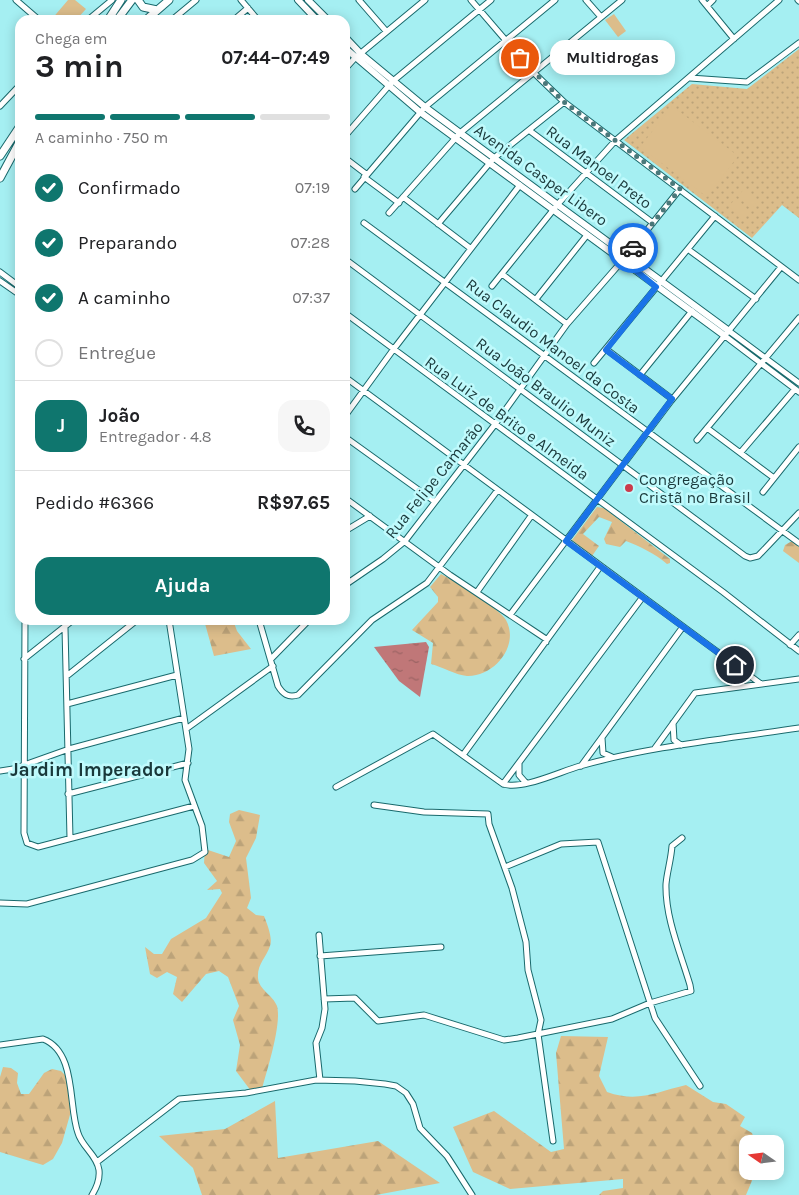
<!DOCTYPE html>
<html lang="pt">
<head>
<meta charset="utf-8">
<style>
  :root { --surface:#fff; --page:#f6f6f6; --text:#202124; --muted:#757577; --line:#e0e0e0; --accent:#0f766e }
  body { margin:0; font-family:Karla,sans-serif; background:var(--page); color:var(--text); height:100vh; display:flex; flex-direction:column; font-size:19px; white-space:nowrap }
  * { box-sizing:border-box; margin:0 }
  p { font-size:16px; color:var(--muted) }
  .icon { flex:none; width:28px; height:28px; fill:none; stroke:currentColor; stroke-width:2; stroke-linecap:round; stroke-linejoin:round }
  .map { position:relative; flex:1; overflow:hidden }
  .sheet { position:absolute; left:15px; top:15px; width:335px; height:610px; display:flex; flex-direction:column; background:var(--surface); border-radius:15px; box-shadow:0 2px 12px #0003 }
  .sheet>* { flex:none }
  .needle { width:32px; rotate:284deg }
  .fabs { position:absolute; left:739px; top:1135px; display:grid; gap:10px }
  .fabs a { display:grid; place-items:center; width:45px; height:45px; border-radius:10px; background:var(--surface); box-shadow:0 2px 12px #0003; font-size:25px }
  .pin { position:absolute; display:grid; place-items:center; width:42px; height:42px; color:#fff; margin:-21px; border:2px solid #fff; border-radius:50%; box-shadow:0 1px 5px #0007 }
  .courier { position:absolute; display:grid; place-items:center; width:50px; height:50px; margin:-25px; border:4px solid #1a73e8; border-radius:50%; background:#fff; color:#222; box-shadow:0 1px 6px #0007 }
  .bubble { position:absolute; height:35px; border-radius:15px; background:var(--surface); box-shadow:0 2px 12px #0003; font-size:16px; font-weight:700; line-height:35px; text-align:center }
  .headline em { font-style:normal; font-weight:700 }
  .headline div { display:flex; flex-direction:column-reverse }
  .headline { display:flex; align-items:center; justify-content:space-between; height:85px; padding:0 20px }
  h1 { font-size:32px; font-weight:700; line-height:38px }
  .bar { display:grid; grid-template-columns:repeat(4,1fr); gap:8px 5px; align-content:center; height:60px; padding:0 20px }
  .bar i { height:6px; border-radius:4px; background:var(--line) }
  .bar .on { background:var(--accent) }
  .bar p { grid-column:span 4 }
  .line { display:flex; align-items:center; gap:12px; padding:0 20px; border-top:1px solid var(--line) }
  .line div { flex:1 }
  .round { display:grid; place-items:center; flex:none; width:52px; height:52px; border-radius:15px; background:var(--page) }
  ol { padding:0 20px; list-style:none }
  li { display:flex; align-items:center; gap:15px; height:55px }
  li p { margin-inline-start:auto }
  li .icon { padding:5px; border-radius:50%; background:var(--accent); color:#fff; stroke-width:4 }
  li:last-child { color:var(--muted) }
  li i { width:28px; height:28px; border:2px solid var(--line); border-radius:50% }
  .primary-button { display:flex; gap:10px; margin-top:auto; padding:10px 20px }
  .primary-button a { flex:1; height:58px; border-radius:15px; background:var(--accent); color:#fff; font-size:20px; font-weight:700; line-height:58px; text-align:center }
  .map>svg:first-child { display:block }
  .forest { fill:url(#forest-firs) }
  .park { fill:url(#park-dots) }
  .pitch { fill:#dcbd8b }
  .water { fill:url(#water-ripples) }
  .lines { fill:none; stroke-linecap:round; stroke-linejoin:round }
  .minor-casing { stroke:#19696c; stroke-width:7 }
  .tertiary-casing { stroke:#19696c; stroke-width:8 }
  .secondary-casing { stroke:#19696c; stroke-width:9 }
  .minor { stroke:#fff; stroke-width:5 }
  .tertiary { stroke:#fff; stroke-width:6 }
  .secondary { stroke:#fff; stroke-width:7 }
  .done { stroke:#4a787a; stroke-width:5; stroke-dasharray:0 9 }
  .route { stroke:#1a73e8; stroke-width:6 }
  .poi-dot { fill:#cb3b4c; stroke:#bffafc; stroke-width:2 }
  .labels { text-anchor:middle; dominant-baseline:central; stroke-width:5; stroke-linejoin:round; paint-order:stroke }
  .street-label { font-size:16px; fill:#19383a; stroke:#bffafc }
  .poi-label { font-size:16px; fill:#19383a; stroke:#bffafc; text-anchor:start }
  .quarter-label { font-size:19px; font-weight:bold; fill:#19383a; stroke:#bffafc }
</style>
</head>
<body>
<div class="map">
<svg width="799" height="1195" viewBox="0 0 799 1195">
  <defs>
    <pattern id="forest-firs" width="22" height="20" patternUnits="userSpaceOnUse" patternTransform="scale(1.25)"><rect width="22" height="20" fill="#dcbd8b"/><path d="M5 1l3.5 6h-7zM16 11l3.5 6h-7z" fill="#bca379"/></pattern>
    <pattern id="park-dots" width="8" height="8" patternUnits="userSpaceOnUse" patternTransform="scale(1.25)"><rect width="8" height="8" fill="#dcbd8b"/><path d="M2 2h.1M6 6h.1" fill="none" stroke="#bca379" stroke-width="1.8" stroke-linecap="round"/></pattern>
    <pattern id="water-ripples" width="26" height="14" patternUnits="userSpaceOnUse" patternTransform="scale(1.25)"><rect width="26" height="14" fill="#c07778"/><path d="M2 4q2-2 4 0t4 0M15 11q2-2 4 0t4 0" fill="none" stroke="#9b6363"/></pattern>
  </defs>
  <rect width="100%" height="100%" fill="#a5eff2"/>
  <path class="forest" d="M597 507 604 508 670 559V563L667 564C654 553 641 547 626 541L620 547 606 544 604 539 612 522 599 517 583 534 599 546 592 556 572 540Z
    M792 541 799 547V563L783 551 785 545Z
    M441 574C454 580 500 609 506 620 520 646 494 677 467 676 456 675 442 667 431 664L433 643 412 630 438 602V597L430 587Z
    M204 620H233L237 631 251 649 214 656Z
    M239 810 260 815 256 838 246 858 251 898 247 908 256 915 264 916C267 924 273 938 270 946 266 958 257 964 258 978 259 990 273 995 277 1006 282 1024 267 1070 262 1089L251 1091 236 1071 240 1045 233 1020 239 1006 228 977 219 971 206 974 182 1002 173 994 177 977 167 972 157 978 150 974 145 947 154 954H162L171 939 206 918 222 893 220 889 207 890 217 881 204 863 205 849 229 857 236 841 229 822 230 814Z
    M561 1036 608 1037 599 1076 607 1092C638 1103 656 1092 686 1085L713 1102 726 1104 745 1117 740 1126 752 1133 756 1144H748V1171H756L746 1195H599L603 1191 623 1188V1179L510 1189 473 1172 453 1127 494 1111 551 1152 564 1149 556 1053Z
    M3 1067 11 1068 18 1073 17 1083 21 1094H29L44 1073 52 1069 61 1071 68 1078 75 1097 62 1143 53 1159 43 1165 0 1152V1077Z
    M275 1101 278 1158 378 1141 440 1183 376 1195H202L193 1168 159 1136 225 1129Z"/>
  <path class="park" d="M799 49V218L782 205 752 238 624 140 692 84 747 89Z"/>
  <path class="pitch" d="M68 0H75L86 9 76 20H51Z
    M614 14 626 31 618 37 605 20Z
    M672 106 738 156 707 197 640 147Z
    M745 188 758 201 751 209 738 196Z
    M736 198 749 211 741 219 729 206Z"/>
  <path class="water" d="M426 642 429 647 420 697 399 681 374 647Z"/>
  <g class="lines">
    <defs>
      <path id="minor" d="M16 0 39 20
        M241 0 258 20
        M359 0 386 31
        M471 0 533 72 564 102 799 280
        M586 0 601 17
        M702 0 734 39
        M798 0 799 1
        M707 6 713 0
        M88 20 112 0
        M172 20 196 0
        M234 20 248 8
        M345 69 355 58 425 0
        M690 78 747 82 799 43
        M0 106 20 85
        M530 131 653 223
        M345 136 393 81 491 0
        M345 158 366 174
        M364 177 399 203
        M355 189 425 107 555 0
        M403 197 470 248
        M389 213 460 133 622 0
        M364 223 799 543
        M438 224 494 158 564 102
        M689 250 756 299
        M345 259 745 556 750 558 758 556 799 513
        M0 272 20 287
        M502 274 567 324
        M0 281 20 295
        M492 286 558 204 615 141 779 0
        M536 299 587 235
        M345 313 723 592 799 651
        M729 331 799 383
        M725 336 799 392
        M606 349 672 399
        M594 363 715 216
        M640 375 692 311
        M345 377 761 684
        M345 416 393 350 520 185
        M707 428 774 478
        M345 437 434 501
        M697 440 799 318
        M741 452 795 389
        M763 492 799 447
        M345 498 450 575 546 639V642
        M345 531 370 516
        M345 585 383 559 405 541 496 423 567 324 623 260 680 189
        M477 592 531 516
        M510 615 671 401 781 267
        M25 620 24 833 27 843 38 847 194 806
        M259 620 278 686C283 694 288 698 298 695L372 620 427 583 497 491
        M65 628 70 838
        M790 645 799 635
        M24 659 73 620
        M271 659 309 620
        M68 675 137 620
        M734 687 739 679 736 668
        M67 704 177 675
        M673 723 674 740 681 745
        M186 729 273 666
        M602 738 603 753 612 757
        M655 748 695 693 799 679
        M463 755 600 567
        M519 763V775L526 783
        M581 766 682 628
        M0 771 13 769 69 749 184 718
        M503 784 642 598
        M336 787 433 734 503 784C523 790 559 772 580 766 651 746 726 739 799 728
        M68 794 188 763
        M374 805 424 812 488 814 489 824 512 888 526 942 528 970 541 1020 538 1034 553 1141
        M505 867 561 844 598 842 655 1018 700 1086
        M0 903 27 904 192 860 205 852 202 826 185 780 189 749 169 620
        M319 935 325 1009 322 1028 316 1043 320 1080
        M320 956 441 947
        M324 999 355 998 378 1021 424 1015 504 1040 518 1038 612 1019 650 1003 691 991 690 985C681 954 665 918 666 884 667 872 671 860 672 846L682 838
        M0 1045 43 1039C77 1052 68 1106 78 1133 82 1147 97 1155 99 1170 100 1179 97 1187 92 1195
        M97 1162 179 1099 246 1093 316 1080 355 1081 385 1084 396 1086 406 1093 413 1104 420 1128 447 1156 472 1195"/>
      <path id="tertiary" d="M298 0 317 20
        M308 0 328 20
        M345 37 361 54 425 107 729 331
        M345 48 420 112 725 336"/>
      <path id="secondary" d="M138 0 143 7 157 10
        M108 20 121 0
        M117 20 132 0
        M146 20 169 0
        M0 156 20 126
        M0 178 20 141"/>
    </defs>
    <use href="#minor" class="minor-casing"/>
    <use href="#tertiary" class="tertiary-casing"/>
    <use href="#secondary" class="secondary-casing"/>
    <use href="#minor" class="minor"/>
    <use href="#tertiary" class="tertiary"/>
    <use href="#secondary" class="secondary"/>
  </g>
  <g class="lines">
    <path class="done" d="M520 58 564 102 680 189 633 248"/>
    <path class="route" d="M633 248 623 260 656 287 606 350 672 399 566 541 735 665"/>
  </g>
  <circle class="poi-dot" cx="629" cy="488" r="5"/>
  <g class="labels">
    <g class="street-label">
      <text transform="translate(599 167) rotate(37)">Rua Manoel Preto</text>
      <text transform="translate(541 175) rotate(36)">Avenida Casper Libero</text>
      <text transform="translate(553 346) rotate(37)">Rua Claudio Manoel da Costa</text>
      <text transform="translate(546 392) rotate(37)">Rua João Braulio Muniz</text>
      <text transform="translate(507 418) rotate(36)">Rua Luiz de Brito e Almeida</text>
      <text transform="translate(434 480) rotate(-51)">Rua Felipe Camarão</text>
    </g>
    <g class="poi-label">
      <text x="639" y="479">Congregação<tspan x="639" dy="18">Cristã no Brasil</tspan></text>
    </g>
    <g class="quarter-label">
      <text x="91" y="770">Jardim Imperador</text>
    </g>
  </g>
</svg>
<div class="fabs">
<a><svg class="needle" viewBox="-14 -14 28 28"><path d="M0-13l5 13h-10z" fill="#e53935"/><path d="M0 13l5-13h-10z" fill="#757577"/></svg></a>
</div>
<div class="pin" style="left:520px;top:58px;background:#ea580c"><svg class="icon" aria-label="bag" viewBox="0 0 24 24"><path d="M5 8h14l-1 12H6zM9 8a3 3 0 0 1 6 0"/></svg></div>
<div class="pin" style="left:735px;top:665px;background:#1f2937"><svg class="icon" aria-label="home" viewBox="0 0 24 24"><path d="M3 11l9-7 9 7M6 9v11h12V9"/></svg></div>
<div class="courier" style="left:633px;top:248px"><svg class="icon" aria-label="car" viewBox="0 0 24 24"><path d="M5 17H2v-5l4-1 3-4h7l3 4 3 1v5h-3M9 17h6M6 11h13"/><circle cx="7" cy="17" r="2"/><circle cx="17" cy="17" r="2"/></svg></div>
<div class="bubble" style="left:550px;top:40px;width:125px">Multidrogas</div>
<section class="sheet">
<div class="headline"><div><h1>3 min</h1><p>Chega em</p></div><em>07:44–07:49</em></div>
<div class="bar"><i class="on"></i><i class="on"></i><i class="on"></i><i></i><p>A caminho · 750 m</p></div>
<ol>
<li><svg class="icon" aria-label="check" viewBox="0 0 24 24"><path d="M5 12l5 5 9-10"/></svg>Confirmado<p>07:19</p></li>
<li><svg class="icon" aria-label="check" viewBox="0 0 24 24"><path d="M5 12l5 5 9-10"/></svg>Preparando<p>07:28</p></li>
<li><svg class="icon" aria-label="check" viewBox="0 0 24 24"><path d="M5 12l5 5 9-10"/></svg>A caminho<p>07:37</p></li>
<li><i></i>Entregue</li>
</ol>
<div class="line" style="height:90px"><b class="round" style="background:var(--accent);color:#fff">J</b><div><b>João</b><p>Entregador · 4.8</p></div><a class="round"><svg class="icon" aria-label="phone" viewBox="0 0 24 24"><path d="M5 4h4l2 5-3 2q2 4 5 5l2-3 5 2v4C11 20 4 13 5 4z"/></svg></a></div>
<div class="line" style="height:65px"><div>Pedido #6366</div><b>R$97.65</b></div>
<div class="primary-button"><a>Ajuda</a></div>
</section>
</div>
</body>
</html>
